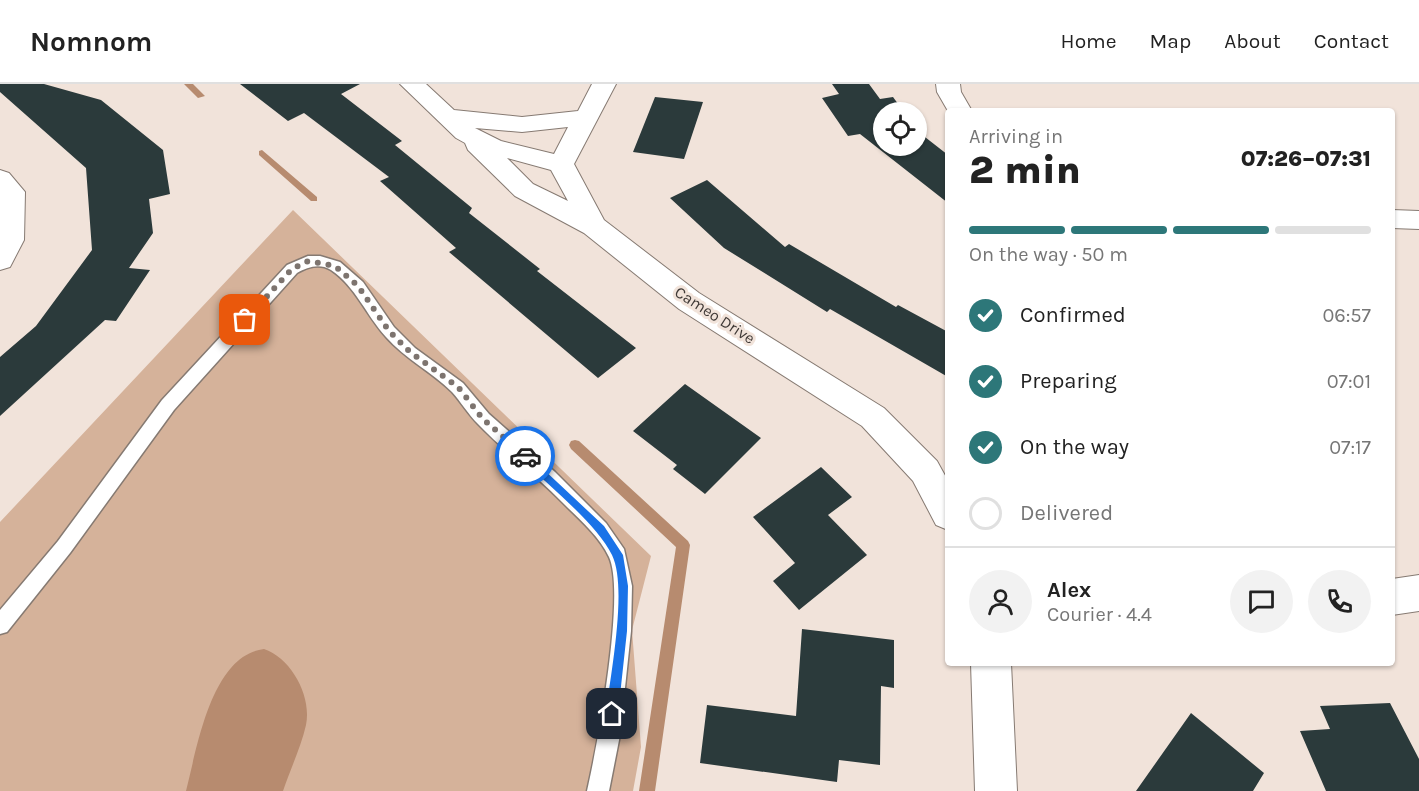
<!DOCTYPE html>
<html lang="en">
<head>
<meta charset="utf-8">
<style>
  :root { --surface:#fff; --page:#f2f2f2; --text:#222; --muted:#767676; --line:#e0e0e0; --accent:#2d7779 }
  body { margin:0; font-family:Karla,sans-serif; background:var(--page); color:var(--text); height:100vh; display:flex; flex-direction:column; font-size:22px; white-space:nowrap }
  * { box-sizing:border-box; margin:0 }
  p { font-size:20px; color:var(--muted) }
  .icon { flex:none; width:33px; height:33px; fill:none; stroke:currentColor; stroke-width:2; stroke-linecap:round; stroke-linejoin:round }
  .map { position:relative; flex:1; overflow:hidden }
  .drawer { position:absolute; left:945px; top:24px; width:450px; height:558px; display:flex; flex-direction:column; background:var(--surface); border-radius:6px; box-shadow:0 2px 4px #0004 }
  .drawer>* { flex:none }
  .buttons { position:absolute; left:873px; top:18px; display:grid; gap:12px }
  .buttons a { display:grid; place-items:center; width:54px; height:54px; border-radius:50%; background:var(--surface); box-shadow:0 2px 4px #0004; font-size:30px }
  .pin { position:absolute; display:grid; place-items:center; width:51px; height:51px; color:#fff; margin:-26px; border-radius:12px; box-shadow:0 3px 9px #0006 }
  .courier { position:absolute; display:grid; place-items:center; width:60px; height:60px; margin:-30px; border:4px solid #1a73e8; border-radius:50%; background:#fff; color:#222; box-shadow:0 2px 8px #0007 }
  .overview em { font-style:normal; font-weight:800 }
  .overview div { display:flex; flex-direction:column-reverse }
  .overview { display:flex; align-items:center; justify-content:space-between; height:102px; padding:0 24px }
  h1 { font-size:39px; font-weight:800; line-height:45px }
  .bar { display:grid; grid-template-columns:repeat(4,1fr); gap:9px 6px; align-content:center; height:72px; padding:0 24px }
  .bar i { height:8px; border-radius:4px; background:var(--line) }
  .bar .active { background:var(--accent) }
  .bar p { grid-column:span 4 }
  .line { display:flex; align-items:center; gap:15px; padding:0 24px; border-top:2px solid var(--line) }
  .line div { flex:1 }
  .round { display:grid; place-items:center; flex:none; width:63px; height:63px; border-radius:32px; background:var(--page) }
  ol { padding:0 24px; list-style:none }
  li { display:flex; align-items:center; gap:18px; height:66px }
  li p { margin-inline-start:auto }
  li .icon { padding:6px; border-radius:50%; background:var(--accent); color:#fff; stroke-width:4 }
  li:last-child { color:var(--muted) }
  li i { width:33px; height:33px; border:3px solid var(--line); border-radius:50% }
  header { display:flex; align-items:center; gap:36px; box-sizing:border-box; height:84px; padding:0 30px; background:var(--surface); border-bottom:2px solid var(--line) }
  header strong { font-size:28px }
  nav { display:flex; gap:33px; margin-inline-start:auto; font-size:21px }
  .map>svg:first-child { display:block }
  .green { fill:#d5b29a }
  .water { fill:#b78b6f }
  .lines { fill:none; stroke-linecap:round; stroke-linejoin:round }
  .stream { fill:#b78b6f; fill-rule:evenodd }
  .building { fill:#2b3a3b }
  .lane-casing { stroke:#867a72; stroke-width:3 }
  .street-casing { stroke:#867a72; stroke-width:2 }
  .lane { fill:#fff; fill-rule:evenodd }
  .street { fill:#fff; fill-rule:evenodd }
  .route { fill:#1a73e8 }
  .done { stroke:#7d746f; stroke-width:6; stroke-dasharray:0 10.8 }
  .labels { text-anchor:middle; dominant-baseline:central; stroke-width:6; stroke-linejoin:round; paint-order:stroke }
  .street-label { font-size:16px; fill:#3f3936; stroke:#f1e3da }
</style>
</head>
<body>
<header>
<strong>Nomnom</strong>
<nav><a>Home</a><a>Map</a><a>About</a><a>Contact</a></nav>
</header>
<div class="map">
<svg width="1419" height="707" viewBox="0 0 1419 707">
  <rect width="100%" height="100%" fill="#f1e3da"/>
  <path class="green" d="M293 126 651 472 632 546 641 663 633 707H0V438Z"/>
  <path class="water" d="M264 565C291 574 312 612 306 641 301 663 290 686 283 707H186C197 665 211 571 264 565Z"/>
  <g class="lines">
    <path class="stream" d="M184 0H193L205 12 198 14Z
      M262 66 317 113V117H311L259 71V67Z
      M575 356 579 357 688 457 690 461 655 707H639L676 463 571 365 569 361 571 357Z"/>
  </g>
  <path class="building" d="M0 0H44L101 16 163 66 170 110 149 115 153 149 129 184 150 186 116 237 105 236 0 332V273L36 242 92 166 86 84 0 8Z
    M240 0H360L341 10 402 57 395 61 472 124 469 129 540 185 537 187 636 264 598 294 449 168 456 164 380 97 389 93 304 29 288 37Z
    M832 0H869L880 15 893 13 904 28H884V62H916V46L948 71V119L860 50 848 52 822 14 839 10Z
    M655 13 703 18 684 75 633 68Z
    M707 96 785 163 789 160 896 223 898 221 948 248V293L830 225 827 228 724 164 670 114Z
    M685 300 761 354 705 410 673 385 677 381 633 347Z
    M821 383 852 413 828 431 867 471 799 526 773 497 795 479 753 433Z
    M802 545 894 556V604L881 602 880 681 839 676 837 698 700 679 707 621 796 632Z
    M1390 619 1419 675V707H1326L1300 647 1330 645 1320 622Z
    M1191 629 1264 689 1253 707H1136Z"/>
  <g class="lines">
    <defs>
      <path id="lane" d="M308 172H320L340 178 363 198 394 243 415 264 463 299 489 330 555 388 606 439 624 465 632 502 631 547 620 651 609 707H587C597 663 626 510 609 473 599 452 580 436 565 421 537 392 505 368 478 340 468 330 461 318 452 308 432 288 405 275 386 253 366 231 356 203 331 186 319 179 308 183 297 189L174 326 70 469 7 548 0 550V526L58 457 162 316 287 181Z"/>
      <path id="street" d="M400 0H426L454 26 522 33 578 27 592 0H616L574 80 604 136 699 209 884 324 937 377 948 397V446L936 441 913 397 862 342 679 225 584 149 515 112 468 66 465 59 456 54ZM568 43 554 70 501 57 475 44 522 48ZM507 74 551 86 568 117 533 100Z
        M936 0H960L961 8 972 27H948L937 8Z
        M0 86 9 89 25 108 24 156 10 183 0 186Z
        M1392 126 1419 127V145L1392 144Z
        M1419 491V527L1392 531V495Z
        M971 579H1011L1017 707H975Z"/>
    </defs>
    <use href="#lane" class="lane-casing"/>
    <use href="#street" class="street-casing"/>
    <use href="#lane" class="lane"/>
    <use href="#street" class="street"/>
  </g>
  <path class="route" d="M525 368 604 442 623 471 628 502 627 547 618 630 612 636 606 630C610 592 628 504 612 471 597 440 547 400 521 375V369Z"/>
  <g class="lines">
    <path class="done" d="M245 236 292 185 308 177 335 182 358 202 389 247 410 268 458 303 483 335 525 372"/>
  </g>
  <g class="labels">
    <g class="street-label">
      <text transform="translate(715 231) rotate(33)">Cameo Drive</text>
    </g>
  </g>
</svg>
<div class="buttons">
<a><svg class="icon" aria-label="locate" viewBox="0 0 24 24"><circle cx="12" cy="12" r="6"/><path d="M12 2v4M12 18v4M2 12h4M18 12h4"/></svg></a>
</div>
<div class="pin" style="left:245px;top:236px;background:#ea580c"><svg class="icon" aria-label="bag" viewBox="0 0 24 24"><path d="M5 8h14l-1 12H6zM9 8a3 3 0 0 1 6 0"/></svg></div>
<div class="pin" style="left:612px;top:630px;background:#1f2937"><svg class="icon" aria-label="home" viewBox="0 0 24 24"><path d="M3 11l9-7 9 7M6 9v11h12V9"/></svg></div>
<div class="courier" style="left:525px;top:372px"><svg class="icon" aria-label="car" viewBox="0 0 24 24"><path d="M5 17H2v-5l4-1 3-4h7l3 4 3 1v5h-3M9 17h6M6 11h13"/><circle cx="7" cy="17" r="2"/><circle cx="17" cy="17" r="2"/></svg></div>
<section class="drawer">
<div class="overview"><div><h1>2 min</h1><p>Arriving in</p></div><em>07:26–07:31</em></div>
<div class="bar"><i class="active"></i><i class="active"></i><i class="active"></i><i></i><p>On the way · 50 m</p></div>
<ol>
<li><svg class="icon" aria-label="check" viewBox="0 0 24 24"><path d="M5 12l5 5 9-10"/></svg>Confirmed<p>06:57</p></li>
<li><svg class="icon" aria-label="check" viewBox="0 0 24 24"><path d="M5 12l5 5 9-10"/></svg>Preparing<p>07:01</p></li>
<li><svg class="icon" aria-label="check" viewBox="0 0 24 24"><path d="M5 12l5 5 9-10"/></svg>On the way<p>07:17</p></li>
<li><i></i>Delivered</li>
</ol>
<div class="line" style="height:108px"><a class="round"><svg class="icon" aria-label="person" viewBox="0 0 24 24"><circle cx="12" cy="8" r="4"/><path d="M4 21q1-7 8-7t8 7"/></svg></a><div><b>Alex</b><p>Courier · 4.4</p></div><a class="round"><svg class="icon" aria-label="chat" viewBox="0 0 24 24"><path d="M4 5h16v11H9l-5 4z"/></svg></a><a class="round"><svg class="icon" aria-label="phone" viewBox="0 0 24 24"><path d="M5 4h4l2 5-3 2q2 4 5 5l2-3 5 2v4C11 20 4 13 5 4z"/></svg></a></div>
</section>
</div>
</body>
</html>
